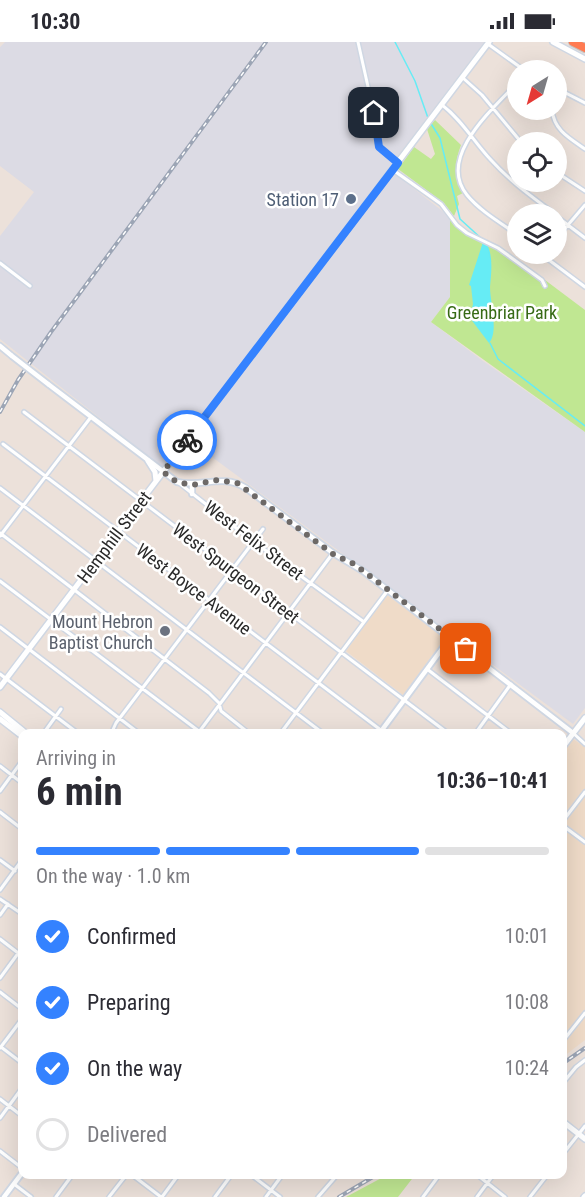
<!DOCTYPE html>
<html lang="en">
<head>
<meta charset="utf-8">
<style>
  :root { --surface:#fff; --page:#f7f7f7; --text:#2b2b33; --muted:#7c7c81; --line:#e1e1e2; --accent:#3482ff }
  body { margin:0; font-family:"Roboto Condensed",sans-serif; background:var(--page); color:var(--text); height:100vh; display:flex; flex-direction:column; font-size:22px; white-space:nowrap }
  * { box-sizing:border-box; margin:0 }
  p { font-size:20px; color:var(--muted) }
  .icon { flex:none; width:33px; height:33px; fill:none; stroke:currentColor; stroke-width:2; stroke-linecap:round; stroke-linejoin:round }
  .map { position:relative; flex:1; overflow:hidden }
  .drawer { position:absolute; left:18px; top:687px; width:549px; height:450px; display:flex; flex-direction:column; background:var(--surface); border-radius:12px; box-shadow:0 6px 24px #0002 }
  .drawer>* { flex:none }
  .needle { width:39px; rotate:217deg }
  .tools { position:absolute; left:507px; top:18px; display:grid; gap:12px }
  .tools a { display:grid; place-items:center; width:60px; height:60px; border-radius:50%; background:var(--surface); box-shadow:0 6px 24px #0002; font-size:30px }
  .pin { position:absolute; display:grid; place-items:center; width:51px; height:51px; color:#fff; margin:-26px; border-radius:12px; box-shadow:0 3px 9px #0006 }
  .courier { position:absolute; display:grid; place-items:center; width:60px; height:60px; margin:-30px; border:4px solid #3482ff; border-radius:50%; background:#fff; color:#222; box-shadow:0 2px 8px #0007 }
  .summary em { font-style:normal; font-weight:700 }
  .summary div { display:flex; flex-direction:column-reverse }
  .summary { display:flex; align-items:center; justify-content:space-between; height:102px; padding:0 18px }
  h1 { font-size:39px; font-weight:700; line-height:45px }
  .bar { display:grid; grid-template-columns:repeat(4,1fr); gap:9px 6px; align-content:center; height:72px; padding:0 18px }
  .bar i { height:8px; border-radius:4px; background:var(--line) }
  .bar .active { background:var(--accent) }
  .bar p { grid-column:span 4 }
  ol { padding:0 18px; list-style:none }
  li { display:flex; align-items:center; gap:18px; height:66px }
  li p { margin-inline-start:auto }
  li .icon { padding:6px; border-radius:50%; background:var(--accent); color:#fff; stroke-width:4 }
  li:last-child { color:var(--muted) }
  li i { width:33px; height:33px; border:3px solid var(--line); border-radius:50% }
  .status { display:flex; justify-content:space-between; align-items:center; height:42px; padding:0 30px; background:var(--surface); direction:ltr }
  .status svg { height:16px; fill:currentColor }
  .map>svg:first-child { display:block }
  .industrial { fill:#dcdbe4 }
  .education { fill:#efdbc8 }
  .green { fill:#c0e792 }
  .water { fill:#66ecf5 }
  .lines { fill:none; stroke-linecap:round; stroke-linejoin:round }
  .stream { stroke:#66ecf5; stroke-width:1.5 }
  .minor-casing { stroke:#cfd7e3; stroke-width:6 }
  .tertiary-casing { stroke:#cfd7e3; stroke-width:8 }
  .secondary-casing { stroke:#cfd7e3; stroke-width:8 }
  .motorway-casing { stroke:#c3c3c3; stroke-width:10 }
  .minor { stroke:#fff; stroke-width:3 }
  .tertiary { stroke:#fff; stroke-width:4.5 }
  .secondary { stroke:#fff; stroke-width:5 }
  .motorway { stroke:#ff7b52; stroke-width:8 }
  .rail-casing { stroke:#9ca5b5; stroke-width:4 }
  .rail { stroke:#fff; stroke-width:1.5; stroke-dasharray:4.5; stroke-linecap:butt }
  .tertiary-bridge-casing { stroke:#cfd7e3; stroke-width:8; stroke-linecap:butt }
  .tertiary-bridge { stroke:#fff; stroke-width:4.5 }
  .done { stroke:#6d6967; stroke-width:6; stroke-dasharray:0 10.8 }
  .route { stroke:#3482ff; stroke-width:8 }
  .service-dot { fill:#5c6f8a; stroke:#fff; stroke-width:2 }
  .worship-dot { fill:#6b7280; stroke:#fff; stroke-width:2 }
  .labels { text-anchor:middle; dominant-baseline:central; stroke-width:5; stroke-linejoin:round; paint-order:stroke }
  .service-label { font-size:18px; fill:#4e5e75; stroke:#fff; text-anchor:end }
  .park-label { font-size:18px; fill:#376a15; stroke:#fff }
  .street-label { font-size:18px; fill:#292929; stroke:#fff }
  .worship-label { font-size:18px; fill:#5b616d; stroke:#fff; text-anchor:end }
</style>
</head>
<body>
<div class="status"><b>10:30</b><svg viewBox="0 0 49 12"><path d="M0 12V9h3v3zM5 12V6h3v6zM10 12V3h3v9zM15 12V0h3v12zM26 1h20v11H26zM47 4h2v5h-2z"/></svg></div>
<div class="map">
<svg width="585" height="1155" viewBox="0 0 585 1155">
  <rect width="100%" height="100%" fill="#ece1da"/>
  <path class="industrial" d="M5 0H484L162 425 0 297V194L34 150 0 124V5Z
    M395 132 450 175V255L431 280 483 319 585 390V666L573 682 197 404 194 406 189 402Z"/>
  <path class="education" d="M387 553 445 596 403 653 346 609Z
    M573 697 585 705V998L563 1015 562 710Z"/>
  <path class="green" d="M435 78 461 103C454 121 455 134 463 151L457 154 459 162 454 174 444 161 398 127 414 105 431 117 435 112 427 87Z
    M450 175 463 190 471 195 501 205 585 268V390L431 280 450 255Z
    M387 1133H415L398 1155H346Z"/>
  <path class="water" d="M483 200C487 202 487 202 489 207 493 219 491 233 490 245 490 260 499 290 489 301L470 276 473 262 471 244 469 243Z"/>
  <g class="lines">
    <path class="stream" d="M395 0 415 39 428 76
      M430 80 440 96 460 177 483 198
      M490 301 498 317 585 384"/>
    <defs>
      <path id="minor" d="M358 0 377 85V101L382 109 397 121
        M488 2 524 28
        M463 36 482 53 521 100
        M518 40C494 66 436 115 467 153 480 169 501 181 518 193
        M556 46 585 61
        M442 63C462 78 474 100 491 118 510 139 532 155 555 172
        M552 68C554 88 569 96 585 107
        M393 128 441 162 457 183 467 191 498 206 542 238 545 244
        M556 130 585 149
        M556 174 585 196
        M556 197 585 163
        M541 212 585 245
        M0 221 30 244
        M24 370 449 692
        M3 402 386 692
        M179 441 254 500 364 580
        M0 446 324 692
        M0 491 209 651 219 661 221 669 250 692
        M0 494 91 375
        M0 539 200 690
        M0 585 140 692
        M427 627 512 692
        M0 632 79 692
        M199 690 333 511
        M573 691 585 702
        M43 692 61 667
        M111 692 116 681 263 487
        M280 692 388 548
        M475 692 511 642
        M0 724 22 741
        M0 749 22 719
        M0 770 22 787
        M562 780 585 750
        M562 783 585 800
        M0 818 15 829
        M0 848 22 818
        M0 857 22 872
        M0 873 8 862
        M0 897 22 914
        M0 936 22 906
        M0 950 22 967
        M562 1000 585 971
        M1 1005 22 1021
        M0 1006 22 977
        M562 1042 576 1025 585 1018
        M0 1057 22 1074
        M0 1076 22 1046
        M0 1109 22 1126
        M562 1113 585 1084
        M131 1132 161 1155
        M250 1132 280 1155
        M476 1132 505 1155
        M14 1142 31 1155
        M56 1155 73 1132
        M109 1155 127 1132
        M162 1155 179 1132
        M215 1155 232 1132
        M266 1155 283 1132
        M318 1155 338 1132
        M423 1155 440 1132
        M477 1155 494 1132
        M530 1155 548 1132"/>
      <path id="tertiary" d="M0 304 12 314
        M48 342 177 440C203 446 222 431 246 446L333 511 363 529 573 691
        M192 443V452
        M379 692 450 596
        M4 1155 22 1131"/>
      <path id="secondary" d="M553 0 585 17
        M148 419 155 430 156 439
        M0 645 489 0
        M0 670 27 692
        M0 677 22 694
        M562 706 585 676
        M562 1079 585 1097
        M584 1155 585 1154"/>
      <path id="motorway" d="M573 0 585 6"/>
    </defs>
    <use href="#minor" class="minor-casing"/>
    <use href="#tertiary" class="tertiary-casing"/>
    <use href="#secondary" class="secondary-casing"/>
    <use href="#motorway" class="motorway-casing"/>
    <use href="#minor" class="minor"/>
    <use href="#tertiary" class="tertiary"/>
    <use href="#secondary" class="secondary"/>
    <use href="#motorway" class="motorway"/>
    <defs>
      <path id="rail" d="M0 370 18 338 51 290 266 0
        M562 1022 585 1006
        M339 1155 378 1132"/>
    </defs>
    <use href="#rail" class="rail-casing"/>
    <use href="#rail" class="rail"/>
    <defs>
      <path id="tertiary-bridge" d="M12 314 48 342"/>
    </defs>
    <use href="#tertiary-bridge" class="tertiary-bridge-casing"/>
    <use href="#tertiary-bridge" class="tertiary-bridge"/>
  </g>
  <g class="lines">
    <path class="done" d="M187 398 163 430 177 440 192 443 217 438 237 441 333 512 354 522 466 607"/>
    <path class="route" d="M187 398 398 121 379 105 374 71"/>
  </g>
  <circle class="service-dot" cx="351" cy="157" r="6"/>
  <circle class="worship-dot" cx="165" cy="589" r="6"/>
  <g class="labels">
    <g class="service-label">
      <text x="339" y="157">Station 17</text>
    </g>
    <g class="park-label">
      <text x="502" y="270">Greenbriar Park</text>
    </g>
    <g class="street-label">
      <text transform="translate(114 495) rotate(-53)">Hemphill Street</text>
      <text transform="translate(254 498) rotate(37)">West Felix Street</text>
      <text transform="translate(236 531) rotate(37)">West Spurgeon Street</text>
      <text transform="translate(194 547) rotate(37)">West Boyce Avenue</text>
    </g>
    <g class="worship-label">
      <text x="153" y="579">Mount Hebron<tspan x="153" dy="21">Baptist Church</tspan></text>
    </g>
  </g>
</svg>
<div class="tools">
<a><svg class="needle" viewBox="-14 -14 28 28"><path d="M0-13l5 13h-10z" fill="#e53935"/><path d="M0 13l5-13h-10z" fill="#7c7c81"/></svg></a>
<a><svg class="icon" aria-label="locate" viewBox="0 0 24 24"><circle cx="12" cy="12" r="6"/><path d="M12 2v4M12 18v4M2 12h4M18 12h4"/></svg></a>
<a><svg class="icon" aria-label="layers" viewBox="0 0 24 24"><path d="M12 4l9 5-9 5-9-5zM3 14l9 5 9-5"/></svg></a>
</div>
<div class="pin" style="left:466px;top:607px;background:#ea580c"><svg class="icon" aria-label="bag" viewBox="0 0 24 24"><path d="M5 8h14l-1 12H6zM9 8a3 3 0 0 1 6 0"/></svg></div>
<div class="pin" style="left:374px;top:71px;background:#1f2937"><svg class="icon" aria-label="home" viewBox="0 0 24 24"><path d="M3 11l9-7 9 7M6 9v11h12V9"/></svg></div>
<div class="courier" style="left:187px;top:398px"><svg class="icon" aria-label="bike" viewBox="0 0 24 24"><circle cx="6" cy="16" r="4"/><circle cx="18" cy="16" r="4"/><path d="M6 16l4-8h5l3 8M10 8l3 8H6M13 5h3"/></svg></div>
<section class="drawer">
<div class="summary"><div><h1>6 min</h1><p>Arriving in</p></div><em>10:36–10:41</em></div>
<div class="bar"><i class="active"></i><i class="active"></i><i class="active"></i><i></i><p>On the way · 1.0 km</p></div>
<ol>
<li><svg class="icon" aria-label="check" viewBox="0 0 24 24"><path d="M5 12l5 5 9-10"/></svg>Confirmed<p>10:01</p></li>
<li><svg class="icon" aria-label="check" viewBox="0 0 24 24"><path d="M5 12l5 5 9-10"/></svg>Preparing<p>10:08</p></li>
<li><svg class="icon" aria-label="check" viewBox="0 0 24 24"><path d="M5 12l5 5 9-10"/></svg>On the way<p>10:24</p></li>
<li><i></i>Delivered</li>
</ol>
</section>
</div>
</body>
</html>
